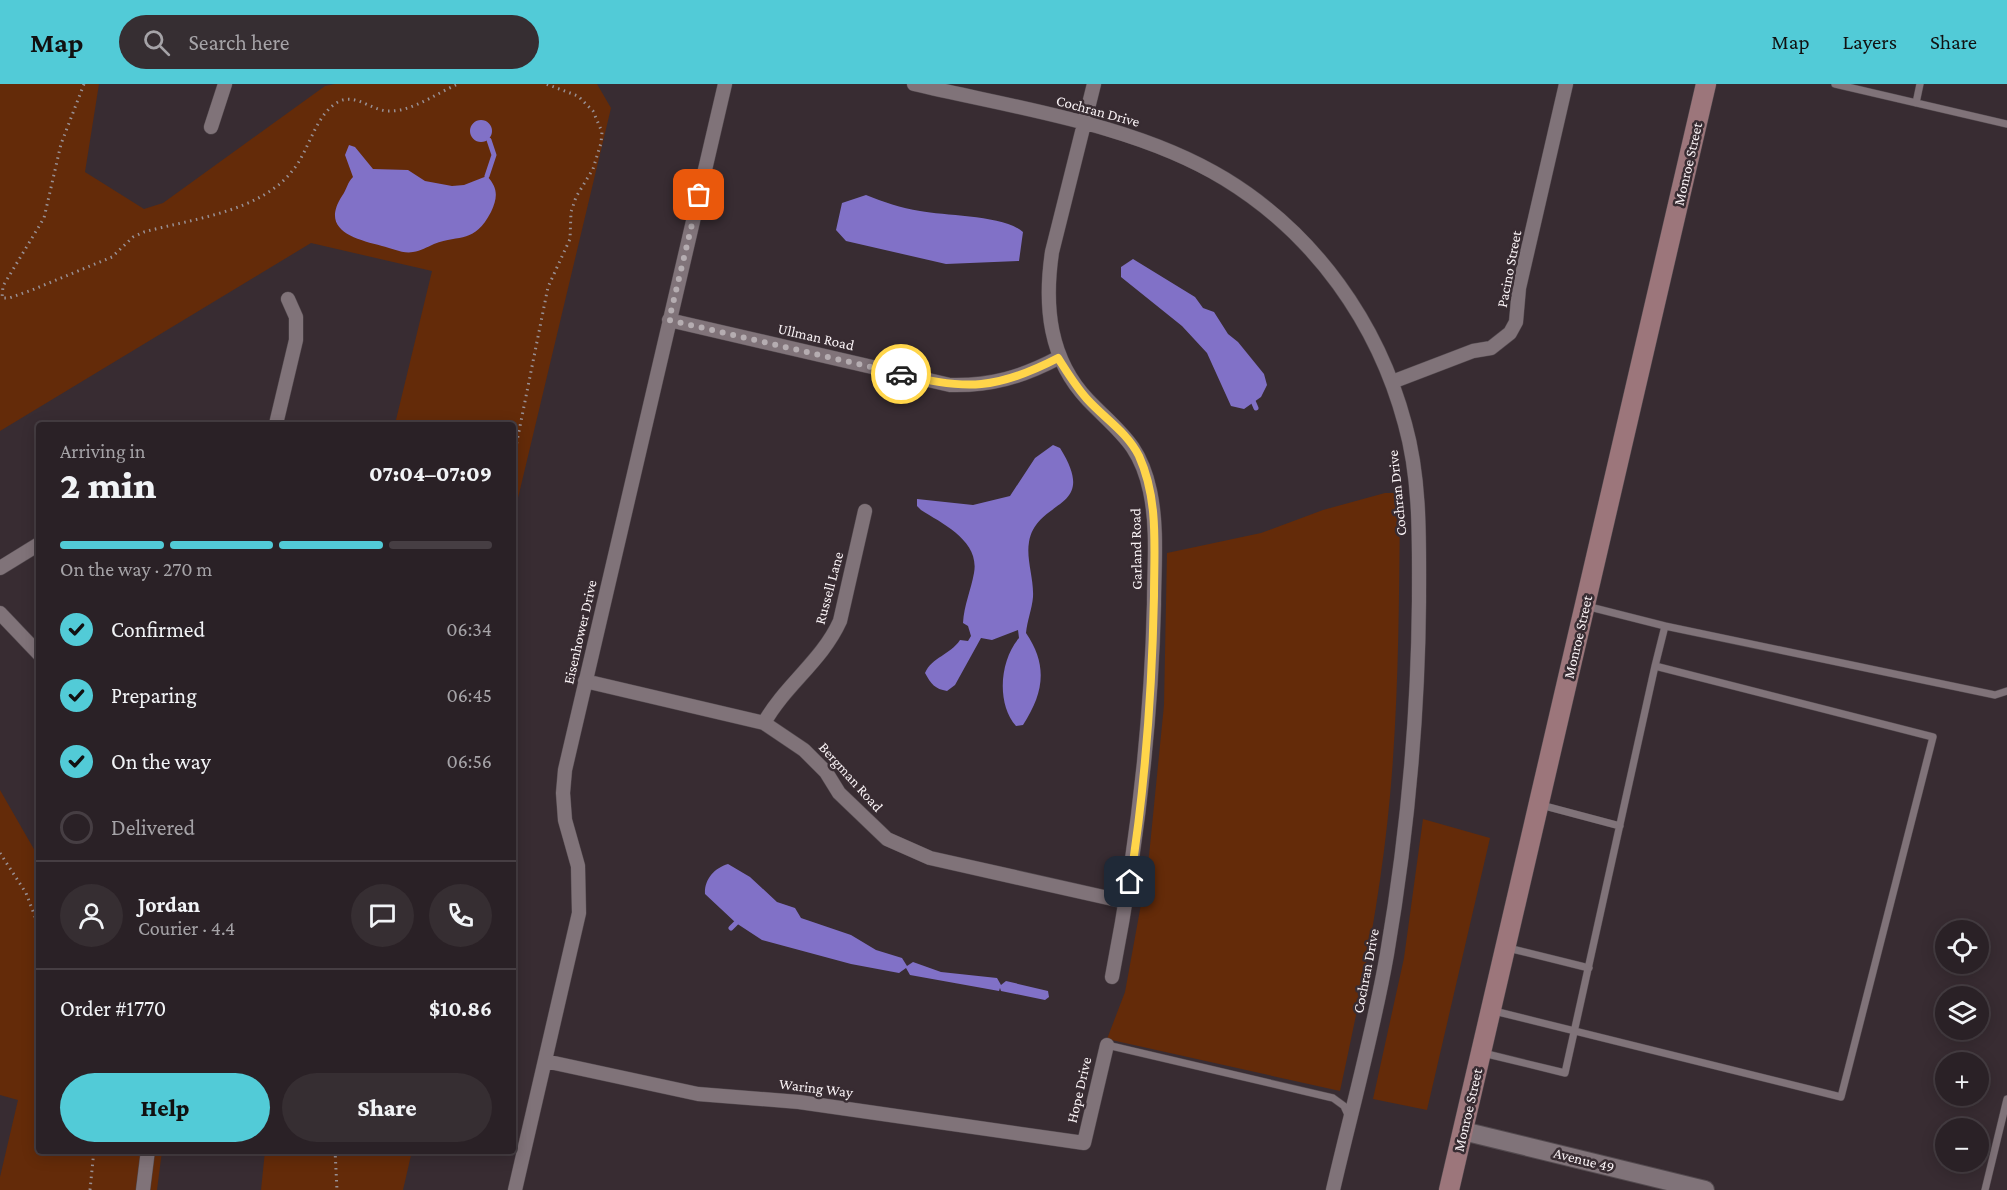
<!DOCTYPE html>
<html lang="en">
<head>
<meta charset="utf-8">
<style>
  :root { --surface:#2a2126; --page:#362e32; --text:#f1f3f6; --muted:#a5a3a7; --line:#463e43; --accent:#52cbd7 }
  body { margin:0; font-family:"Crimson Pro",serif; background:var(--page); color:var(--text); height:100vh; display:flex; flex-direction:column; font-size:22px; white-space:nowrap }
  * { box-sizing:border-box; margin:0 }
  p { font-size:20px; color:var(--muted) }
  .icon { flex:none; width:33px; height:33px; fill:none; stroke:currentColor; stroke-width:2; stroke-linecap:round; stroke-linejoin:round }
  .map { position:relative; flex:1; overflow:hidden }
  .panel { position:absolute; left:36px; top:338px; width:480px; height:732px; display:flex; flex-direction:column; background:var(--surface); border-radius:6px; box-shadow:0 3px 15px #0003,0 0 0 2px var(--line) }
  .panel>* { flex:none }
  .fabs { position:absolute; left:1935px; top:836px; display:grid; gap:12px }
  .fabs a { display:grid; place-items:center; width:54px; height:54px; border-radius:50%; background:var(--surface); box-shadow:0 3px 15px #0003,0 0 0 2px var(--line); font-size:30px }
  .pin { position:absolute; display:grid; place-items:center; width:51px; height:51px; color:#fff; margin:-26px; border-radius:12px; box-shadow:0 3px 9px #0006 }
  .courier { position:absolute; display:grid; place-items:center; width:60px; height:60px; margin:-30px; border:4px solid #ffd54a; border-radius:50%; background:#fff; color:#222; box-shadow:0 2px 8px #0007 }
  .head em { font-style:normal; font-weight:800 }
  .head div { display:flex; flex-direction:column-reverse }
  .head { display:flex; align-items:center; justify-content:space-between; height:102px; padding:0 24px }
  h1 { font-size:39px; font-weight:800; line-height:45px }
  .bar { display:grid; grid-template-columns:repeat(4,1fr); gap:9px 6px; align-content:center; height:72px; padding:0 24px }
  .bar i { height:8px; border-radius:4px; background:var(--line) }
  .bar .on { background:var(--accent) }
  .bar p { grid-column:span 4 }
  .line { display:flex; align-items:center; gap:15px; padding:0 24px; border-top:2px solid var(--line) }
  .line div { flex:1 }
  .round { display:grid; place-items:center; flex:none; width:63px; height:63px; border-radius:32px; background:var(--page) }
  ol { padding:0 24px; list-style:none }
  li { display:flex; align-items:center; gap:18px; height:66px }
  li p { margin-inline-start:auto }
  li .icon { padding:6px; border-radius:50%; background:var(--accent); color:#111; stroke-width:4 }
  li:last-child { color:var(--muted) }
  li i { width:33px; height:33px; border:3px solid var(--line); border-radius:50% }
  .button { display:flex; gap:12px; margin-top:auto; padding:12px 24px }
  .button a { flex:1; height:69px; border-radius:36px; background:var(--accent); color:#111; font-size:24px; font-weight:800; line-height:69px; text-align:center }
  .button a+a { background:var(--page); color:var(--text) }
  header { display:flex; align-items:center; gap:36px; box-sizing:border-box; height:84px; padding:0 30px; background:var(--accent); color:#111 }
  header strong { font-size:28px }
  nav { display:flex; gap:33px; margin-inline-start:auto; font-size:21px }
  .search { width:420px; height:54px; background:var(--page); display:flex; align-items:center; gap:15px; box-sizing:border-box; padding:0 21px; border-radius:33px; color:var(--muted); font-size:22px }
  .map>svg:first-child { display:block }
  .green { fill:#642b09 }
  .water { fill:#8171c7 }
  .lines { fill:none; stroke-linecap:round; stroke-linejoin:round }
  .stream { stroke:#8171c7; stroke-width:5 }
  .service-casing { stroke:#534a4f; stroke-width:8 }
  .minor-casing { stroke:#534a4f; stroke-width:15 }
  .tertiary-casing { stroke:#534a4f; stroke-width:20 }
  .secondary-casing { stroke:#534a4f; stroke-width:21 }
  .path { stroke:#999094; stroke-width:3; stroke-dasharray:1.5 4.5; stroke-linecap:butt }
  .service { stroke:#807379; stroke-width:7 }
  .minor { stroke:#807379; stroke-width:14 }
  .tertiary { stroke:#807379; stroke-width:18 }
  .secondary { stroke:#9c767b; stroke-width:20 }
  .done { stroke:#b5adb1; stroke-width:6; stroke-dasharray:0 10.8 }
  .route { stroke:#ffd54a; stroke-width:8 }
  .labels { text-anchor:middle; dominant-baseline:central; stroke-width:5; stroke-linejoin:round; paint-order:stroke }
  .street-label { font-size:15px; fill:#f9f2f5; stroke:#382c32 }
</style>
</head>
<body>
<header>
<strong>Map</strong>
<div class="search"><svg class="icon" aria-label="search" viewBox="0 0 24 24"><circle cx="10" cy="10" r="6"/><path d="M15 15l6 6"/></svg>Search here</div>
<nav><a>Map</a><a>Layers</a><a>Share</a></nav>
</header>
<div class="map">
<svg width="2007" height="1106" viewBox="0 0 2007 1106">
  <rect width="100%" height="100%" fill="#382c32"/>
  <path class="green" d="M0 0H99L85 88 144 125 163 119 325 2 335 0H597L611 24 513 435V340H395L432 187 311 159 0 347Z
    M1385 409H1397L1400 417C1399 516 1399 614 1390 712 1381 812 1361 910 1340 1007L1107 955 1125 908 1148 782 1164 621 1167 469 1261 449 1323 426Z
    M0 706 39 774V1066L162 1067 157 1106H0V1093L18 1016 0 1011Z
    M1423 735 1490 754 1427 1026 1373 1015 1404 874Z
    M265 1067V1066L412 1067 403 1106H261Z"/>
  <path class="water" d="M470 47a11 11 0 1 1 22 0a11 11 0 1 1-22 0Z
    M349 61 355 63 373 85 408 86 425 97 452 102 464 101 487 92C498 104 498 113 491 128 474 160 461 150 434 160 427 163 421 167 413 168 403 170 391 164 382 162 354 155 320 146 342 112 347 105 347 99 353 93L345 71Z
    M866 111C883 118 901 124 920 127 946 132 1004 131 1023 148L1019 177 946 180 846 157 836 146 842 119Z
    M1133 175 1195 213 1203 224 1214 228 1228 250 1238 258 1264 290 1267 301 1261 313 1244 325 1231 322 1207 269 1182 242 1121 193V183Z
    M1053 361 1060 364C1100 428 1037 413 1029 458 1026 476 1034 494 1033 513 1032 525 1027 537 1026 549 1048 581 1044 609 1023 641L1016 642C996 619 1000 576 1019 554L1018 546 992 556 981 554 955 601 947 607C935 605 931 600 925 589 932 573 950 571 960 556L968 557 971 552 968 542 963 539C964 521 971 506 974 489 980 457 943 440 921 426L917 422V415L973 421 1010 412 1035 374Z
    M728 780 750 793 777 818 795 824 801 834 851 851 876 866 902 874 907 882 913 878 941 888 997 894 1001 901 1006 897 1048 907 1049 913 1045 916 1001 907 1000 904 999 907 910 891 906 884 899 889 851 880 762 856 736 839 705 810C704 796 714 784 728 780Z"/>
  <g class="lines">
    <path class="stream" d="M487 92 494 71 489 56
      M1253 317 1256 324
      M731 844 736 839"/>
    <defs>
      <path id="service" d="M1835 0 2007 40
        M1916 19 1920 0
        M1665 542 1995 611 2007 607
        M1541 721 1620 742
        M1508 864 1589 884
        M1494 927 1841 1013 1933 653 1655 582 1665 542 1586 522
        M1107 961 1333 1014 1344 1022 1349 1033
        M1483 969 1565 989 1655 582
        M1985 1106 2007 1015"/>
      <path id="minor" d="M914 0C1015 24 1135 40 1225 95 1315 150 1378 239 1405 340 1421 397 1419 459 1419 517 1418 636 1407 753 1387 870 1373 950 1351 1028 1333 1106
        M1094 0 1052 168C1044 222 1049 275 1088 316 1120 349 1140 360 1150 407 1158 444 1154 484 1154 520 1151 646 1136 770 1112 893
        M211 43 225 0
        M669 236 950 301C991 302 1022 293 1058 274
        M1392 298 1473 267 1491 264 1510 249 1516 238 1519 204 1566 0
        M276 340 296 256V233L288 215
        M0 484 39 460
        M0 529 39 570
        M585 597 764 639 804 666 826 688 839 709 887 755 930 774 1126 818
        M764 639C785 601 822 577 840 537L865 427
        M545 977 698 1010 799 1018 1084 1059 1107 961
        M143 1106 148 1066
        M515 1106 579 829 578 782 565 736 563 709 565 686 725 0"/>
      <path id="tertiary" d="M1463 1047 1705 1106"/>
      <path id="secondary" d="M1449 1106 1706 0"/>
    </defs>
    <use href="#service" class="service-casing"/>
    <use href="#minor" class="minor-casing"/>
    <use href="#tertiary" class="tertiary-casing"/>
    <use href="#secondary" class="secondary-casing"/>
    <path class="path" d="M84 0 61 60 44 134 3 202 2 214H9L32 206 112 173 133 153 144 148C191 135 261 128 293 86 309 67 315 31 338 18 355 8 373 28 390 27 413 27 437 9 458 0
      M513 377 548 203 570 155 571 128 576 113 593 85 601 59 602 48 593 27 578 12 546 0
      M0 769 26 809 39 843
      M335 1066 337 1106
      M90 1106 94 1066"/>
    <use href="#service" class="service"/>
    <use href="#minor" class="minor"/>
    <use href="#tertiary" class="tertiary"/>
    <use href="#secondary" class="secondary"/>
  </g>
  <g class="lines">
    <path class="done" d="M699 111 669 236 901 290"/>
    <path class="route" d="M901 290C966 307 998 305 1058 274 1067 288 1076 303 1087 315 1105 335 1127 348 1139 372 1159 416 1154 465 1154 512 1152 608 1145 704 1130 798"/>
  </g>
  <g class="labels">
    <g class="street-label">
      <text transform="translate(1098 27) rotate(15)">Cochran Drive</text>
      <text transform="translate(1688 80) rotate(-77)">Monroe Street</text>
      <text transform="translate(1509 185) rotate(-79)">Pacino Street</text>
      <text transform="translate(816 253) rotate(13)">Ullman Road</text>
      <text transform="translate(1397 409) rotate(-96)">Cochran Drive</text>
      <text transform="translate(1136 465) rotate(-91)">Garland Road</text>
      <text transform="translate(829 504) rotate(-75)">Russell Lane</text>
      <text transform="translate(580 548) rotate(-77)">Eisenhower Drive</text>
      <text transform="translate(1578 553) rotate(-77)">Monroe Street</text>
      <text transform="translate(851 693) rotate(48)">Bergman Road</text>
      <text transform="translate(1366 887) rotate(-79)">Cochran Drive</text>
      <text transform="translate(816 1004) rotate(7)">Waring Way</text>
      <text transform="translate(1079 1006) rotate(-77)">Hope Drive</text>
      <text transform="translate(1468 1026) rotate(-77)">Monroe Street</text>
      <text transform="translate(1584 1076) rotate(14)">Avenue 49</text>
    </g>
  </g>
</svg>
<div class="fabs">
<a><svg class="icon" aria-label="locate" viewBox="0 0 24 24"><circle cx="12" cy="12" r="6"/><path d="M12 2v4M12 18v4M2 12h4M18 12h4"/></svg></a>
<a><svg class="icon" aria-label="layers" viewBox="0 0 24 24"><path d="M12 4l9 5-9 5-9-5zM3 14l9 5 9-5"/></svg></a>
<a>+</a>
<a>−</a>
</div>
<div class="pin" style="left:699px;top:111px;background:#ea580c"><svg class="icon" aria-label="bag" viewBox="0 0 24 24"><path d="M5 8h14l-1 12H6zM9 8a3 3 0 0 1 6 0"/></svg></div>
<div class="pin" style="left:1130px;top:798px;background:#1f2937"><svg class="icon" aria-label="home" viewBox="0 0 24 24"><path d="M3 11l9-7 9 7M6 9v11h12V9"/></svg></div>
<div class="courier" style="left:901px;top:290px"><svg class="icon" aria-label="car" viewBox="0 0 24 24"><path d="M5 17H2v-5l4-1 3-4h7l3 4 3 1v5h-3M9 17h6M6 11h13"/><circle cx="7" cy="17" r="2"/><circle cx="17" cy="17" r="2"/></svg></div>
<section class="panel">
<div class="head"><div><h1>2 min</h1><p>Arriving in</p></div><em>07:04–07:09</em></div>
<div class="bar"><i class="on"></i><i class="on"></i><i class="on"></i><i></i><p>On the way · 270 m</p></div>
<ol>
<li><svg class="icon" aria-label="check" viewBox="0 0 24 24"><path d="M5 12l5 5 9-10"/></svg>Confirmed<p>06:34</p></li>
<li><svg class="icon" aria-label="check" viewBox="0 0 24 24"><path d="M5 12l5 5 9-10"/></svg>Preparing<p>06:45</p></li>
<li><svg class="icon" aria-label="check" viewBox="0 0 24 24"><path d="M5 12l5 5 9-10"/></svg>On the way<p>06:56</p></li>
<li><i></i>Delivered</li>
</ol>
<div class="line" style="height:108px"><a class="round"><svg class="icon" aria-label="person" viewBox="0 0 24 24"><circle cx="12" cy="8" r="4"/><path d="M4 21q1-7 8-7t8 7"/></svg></a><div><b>Jordan</b><p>Courier · 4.4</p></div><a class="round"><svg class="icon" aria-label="chat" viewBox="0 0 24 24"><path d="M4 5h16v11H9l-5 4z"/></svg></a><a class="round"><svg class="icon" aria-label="phone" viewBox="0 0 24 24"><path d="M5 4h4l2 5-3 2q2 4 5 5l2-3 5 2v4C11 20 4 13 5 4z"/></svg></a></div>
<div class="line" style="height:78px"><div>Order #1770</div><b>$10.86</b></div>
<div class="button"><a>Help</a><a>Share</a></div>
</section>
</div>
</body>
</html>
